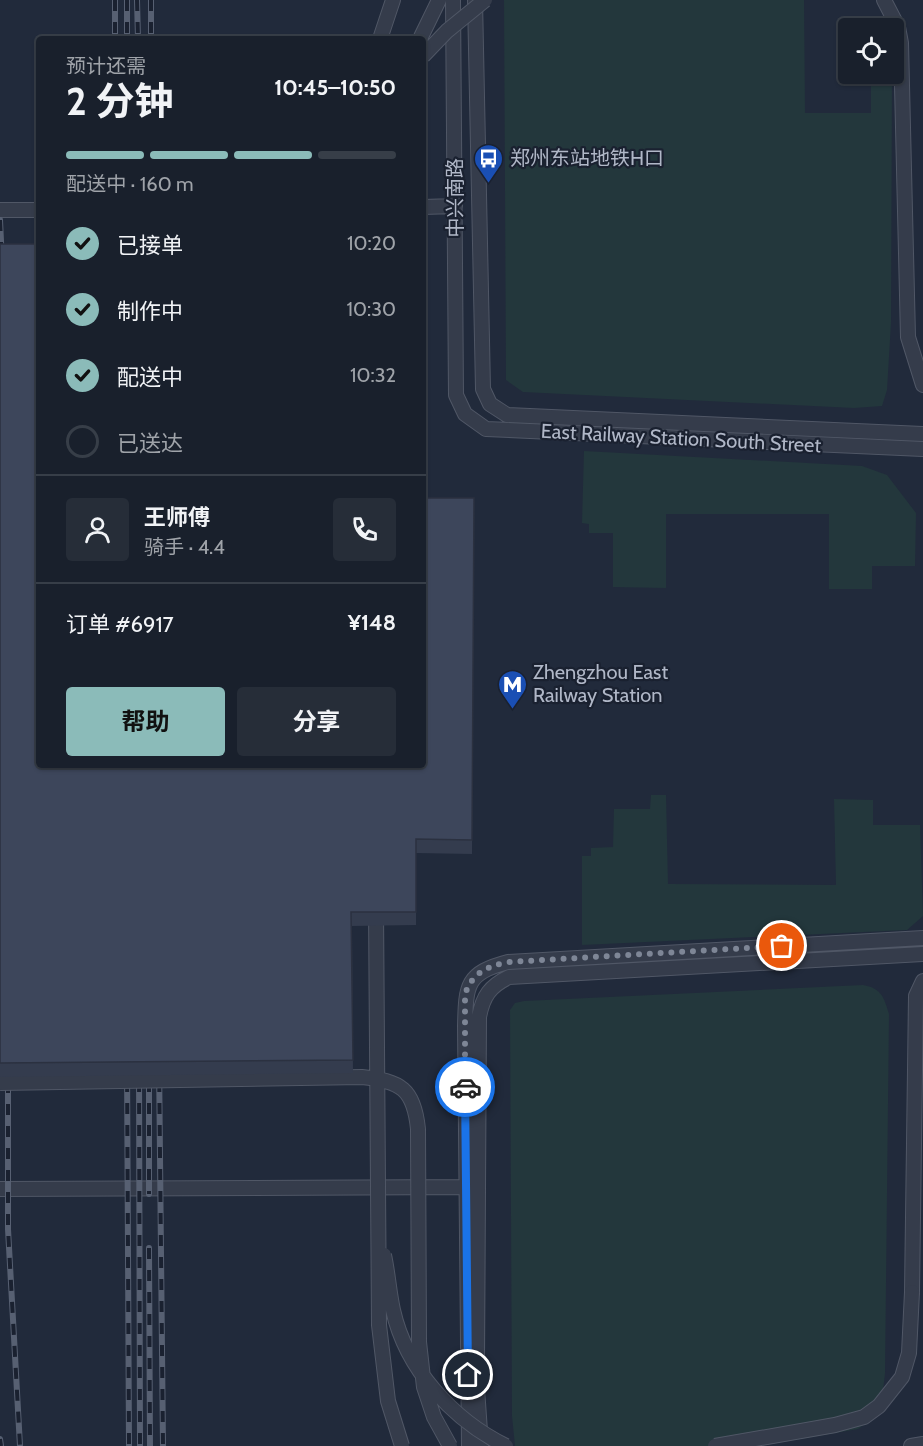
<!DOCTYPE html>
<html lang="zh">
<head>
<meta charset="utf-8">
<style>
  :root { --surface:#19202c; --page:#262d38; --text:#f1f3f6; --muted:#9fa3a9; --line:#373e48; --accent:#8bbbb9 }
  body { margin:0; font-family:Cabin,"Noto Sans SC",sans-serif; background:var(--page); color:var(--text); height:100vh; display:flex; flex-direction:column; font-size:22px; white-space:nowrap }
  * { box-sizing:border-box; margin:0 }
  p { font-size:20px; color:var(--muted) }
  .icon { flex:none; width:33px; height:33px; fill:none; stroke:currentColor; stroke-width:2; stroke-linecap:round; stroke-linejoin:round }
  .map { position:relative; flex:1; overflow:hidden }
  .panel { position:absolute; left:36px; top:36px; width:390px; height:732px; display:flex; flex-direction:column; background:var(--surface); border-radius:6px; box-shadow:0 2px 4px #0004,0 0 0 2px var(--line) }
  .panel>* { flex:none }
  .tools { position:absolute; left:838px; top:18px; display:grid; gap:12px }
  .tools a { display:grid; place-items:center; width:66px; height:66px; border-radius:6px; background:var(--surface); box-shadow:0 2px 4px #0004,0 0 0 2px var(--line); font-size:30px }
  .pin { position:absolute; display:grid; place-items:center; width:51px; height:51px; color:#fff; margin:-26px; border:3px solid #fff; border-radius:50%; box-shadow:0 2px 6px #0007 }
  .courier { position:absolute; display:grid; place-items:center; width:60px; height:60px; margin:-30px; border:4px solid #1a73e8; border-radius:50%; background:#fff; color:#222; box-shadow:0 2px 8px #0007 }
  .overview em { font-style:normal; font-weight:700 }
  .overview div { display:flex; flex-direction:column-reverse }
  .overview { display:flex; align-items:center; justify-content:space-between; height:102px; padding:0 30px }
  h1 { font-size:39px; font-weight:700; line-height:45px }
  .bar { display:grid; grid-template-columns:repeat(4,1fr); gap:9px 6px; align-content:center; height:72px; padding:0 30px }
  .bar i { height:8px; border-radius:4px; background:var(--line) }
  .bar .on { background:var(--accent) }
  .bar p { grid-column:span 4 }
  .line { display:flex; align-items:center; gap:15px; padding:0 30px; border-top:2px solid var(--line) }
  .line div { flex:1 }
  .round { display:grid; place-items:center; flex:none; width:63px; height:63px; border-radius:6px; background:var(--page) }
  ol { padding:0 30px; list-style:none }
  li { display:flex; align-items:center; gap:18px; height:66px }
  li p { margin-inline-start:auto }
  li .icon { padding:6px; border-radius:50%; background:var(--accent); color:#111; stroke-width:4 }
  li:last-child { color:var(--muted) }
  li i { width:33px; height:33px; border:3px solid var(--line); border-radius:50% }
  .primary-button { display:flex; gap:12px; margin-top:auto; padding:12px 30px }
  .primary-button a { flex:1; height:69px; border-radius:6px; background:var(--accent); color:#111; font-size:24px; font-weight:700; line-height:69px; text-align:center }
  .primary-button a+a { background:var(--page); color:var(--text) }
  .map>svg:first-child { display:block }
  .green { fill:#23373c }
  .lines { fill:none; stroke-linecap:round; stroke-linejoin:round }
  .minor-casing { stroke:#505766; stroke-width:16 }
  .minor { stroke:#353c4b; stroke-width:14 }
  .rail-casing { stroke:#576072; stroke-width:6 }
  .rail { stroke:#1a2130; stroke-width:4; stroke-dasharray:11; stroke-linecap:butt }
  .minor-bridge-casing { stroke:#505766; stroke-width:16; stroke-linecap:butt }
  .minor-bridge { stroke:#353c4b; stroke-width:14 }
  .wall { fill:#343c4e }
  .building { fill:#3d465b; stroke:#2b3140; stroke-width:1.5 }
  .done { stroke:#7e8696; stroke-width:6; stroke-dasharray:0 10.8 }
  .route { stroke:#1a73e8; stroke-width:8 }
  .labels { text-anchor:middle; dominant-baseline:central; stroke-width:4.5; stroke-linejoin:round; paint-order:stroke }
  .poi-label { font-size:20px; fill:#b0b7c7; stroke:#1a2130; text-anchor:start }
  .street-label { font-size:20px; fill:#b0b7c7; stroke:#1a2130 }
</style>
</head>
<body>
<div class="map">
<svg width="923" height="1446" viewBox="0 0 923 1446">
  <rect width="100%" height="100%" fill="#212a3b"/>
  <path class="green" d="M504 0H804L805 113H871V74H892L891 323 887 390 882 406 854 408 523 392 506 380Z
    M584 451 862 466 887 475 916 513 915 566H872V589H829V514H666V588L613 587V533H589V524L582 523Z
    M651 795H666L668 884 836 885 834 799 873 800V825H920L923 916 907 930 582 945V856H591V848L613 847 614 809H650Z
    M863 985C881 988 884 997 889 1014L885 1373C882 1400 882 1413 858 1429L761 1446H515L512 1416 510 1010 515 1003 524 1001Z"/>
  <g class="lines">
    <defs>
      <path id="minor" d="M453 0 456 395 465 414 486 429 923 449
        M475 0 483 389 490 404 507 415 923 434
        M884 0 898 27 901 43 908 337 923 385
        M380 39 393 0
        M420 39 439 0
        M423 207 455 206
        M0 210H39
        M0 1189 466 1187
        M912 1292 916 996 923 981
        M477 1360 479 1017C483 996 490 986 509 977L923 954
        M477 1388 481 1446
        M469 1446 465 1026C466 985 466 973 508 962L923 938
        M911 1446 923 1444"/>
    </defs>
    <use href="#minor" class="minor-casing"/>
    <use href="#minor" class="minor"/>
    <defs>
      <path id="rail" d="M115 0V39
        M127 0V39
        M137 0 138 39
        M151 0V39
        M0 220 2 262
        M127 1059 129 1446
        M139 1059 140 1446
        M149 1059V1194
        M159 1059 163 1446
        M8 1060V1229L20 1446
        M149 1248 150 1446
        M0 1439 1 1446"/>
    </defs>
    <use href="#rail" class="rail-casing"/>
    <use href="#rail" class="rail"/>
    <defs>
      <path id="minor-bridge" d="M423 56 447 31 485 0
        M376 908 379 1325 388 1401 402 1446
        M0 1083 362 1077C401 1081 414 1089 418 1129L419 1342 424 1387 434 1417 450 1446
        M384 1255C388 1273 389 1292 393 1310 406 1369 453 1420 506 1446
        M715 1446 835 1425 864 1417 879 1406 902 1377 909 1353 912 1292"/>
    </defs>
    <use href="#minor-bridge" class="minor-bridge-casing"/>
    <use href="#minor-bridge" class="minor-bridge"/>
  </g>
  <path class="wall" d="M0 244 39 765 474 498 472 854 416 853V925L352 926 353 1073 0 1077Z"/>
  <path class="building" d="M0 244H39V765H423V498H474L472 840 416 839V912H351L353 1060 0 1063Z"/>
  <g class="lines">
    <path class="done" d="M465 1087V994C473 972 487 967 508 962L782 946"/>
    <path class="route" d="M465 1087 468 1375"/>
  </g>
  <defs>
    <symbol id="bus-pin" viewBox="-11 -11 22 30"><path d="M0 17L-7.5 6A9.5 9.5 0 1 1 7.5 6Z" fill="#1a4fb4" stroke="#1a2130"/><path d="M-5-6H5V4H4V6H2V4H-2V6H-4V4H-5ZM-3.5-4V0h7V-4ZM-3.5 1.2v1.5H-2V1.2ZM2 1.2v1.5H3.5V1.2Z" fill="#fff"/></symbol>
    <symbol id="metro-pin" viewBox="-11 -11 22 30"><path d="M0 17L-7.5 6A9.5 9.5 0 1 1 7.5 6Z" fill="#1a4fb4" stroke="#1a2130"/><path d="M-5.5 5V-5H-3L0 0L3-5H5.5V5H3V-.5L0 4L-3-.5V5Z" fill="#fff"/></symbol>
  </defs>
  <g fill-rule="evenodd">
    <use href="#bus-pin" x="472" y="142" width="33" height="45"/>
    <use href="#metro-pin" x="496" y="668" width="33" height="45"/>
  </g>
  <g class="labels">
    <g class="poi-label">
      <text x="510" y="158">郑州东站地铁H口</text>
      <text x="533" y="672">Zhengzhou East<tspan x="533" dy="23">Railway Station</tspan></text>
    </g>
    <g class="street-label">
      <text transform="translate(455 198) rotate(-90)">中兴南路</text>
      <text transform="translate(681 438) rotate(3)">East Railway Station South Street</text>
    </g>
  </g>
</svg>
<div class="tools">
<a><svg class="icon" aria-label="locate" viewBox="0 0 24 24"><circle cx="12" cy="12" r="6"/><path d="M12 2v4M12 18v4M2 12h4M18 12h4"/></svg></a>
</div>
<div class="pin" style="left:782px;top:946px;background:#ea580c"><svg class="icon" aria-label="bag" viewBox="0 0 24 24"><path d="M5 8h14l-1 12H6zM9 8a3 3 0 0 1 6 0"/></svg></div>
<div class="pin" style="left:468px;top:1375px;background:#1f2937"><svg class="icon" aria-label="home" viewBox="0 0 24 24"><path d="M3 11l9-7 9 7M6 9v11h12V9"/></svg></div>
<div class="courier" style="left:465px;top:1087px"><svg class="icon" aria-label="car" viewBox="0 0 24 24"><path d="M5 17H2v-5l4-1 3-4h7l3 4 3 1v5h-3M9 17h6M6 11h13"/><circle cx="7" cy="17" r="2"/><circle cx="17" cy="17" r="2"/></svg></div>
<section class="panel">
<div class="overview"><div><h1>2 分钟</h1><p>预计还需</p></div><em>10:45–10:50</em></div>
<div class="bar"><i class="on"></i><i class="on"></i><i class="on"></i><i></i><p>配送中 · 160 m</p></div>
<ol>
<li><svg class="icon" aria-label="check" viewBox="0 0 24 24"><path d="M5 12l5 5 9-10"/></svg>已接单<p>10:20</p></li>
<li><svg class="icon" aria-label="check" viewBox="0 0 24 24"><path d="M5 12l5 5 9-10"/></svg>制作中<p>10:30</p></li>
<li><svg class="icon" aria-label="check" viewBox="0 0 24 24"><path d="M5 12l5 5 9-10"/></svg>配送中<p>10:32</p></li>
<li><i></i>已送达</li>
</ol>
<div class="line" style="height:108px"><a class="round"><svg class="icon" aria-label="person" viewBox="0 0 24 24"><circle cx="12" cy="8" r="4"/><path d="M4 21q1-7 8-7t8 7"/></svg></a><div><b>王师傅</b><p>骑手 · 4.4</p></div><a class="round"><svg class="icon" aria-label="phone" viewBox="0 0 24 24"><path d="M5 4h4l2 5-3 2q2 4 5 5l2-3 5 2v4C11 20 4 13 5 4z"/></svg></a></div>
<div class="line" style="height:78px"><div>订单 #6917</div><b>¥148</b></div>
<div class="primary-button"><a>帮助</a><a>分享</a></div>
</section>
</div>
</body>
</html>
